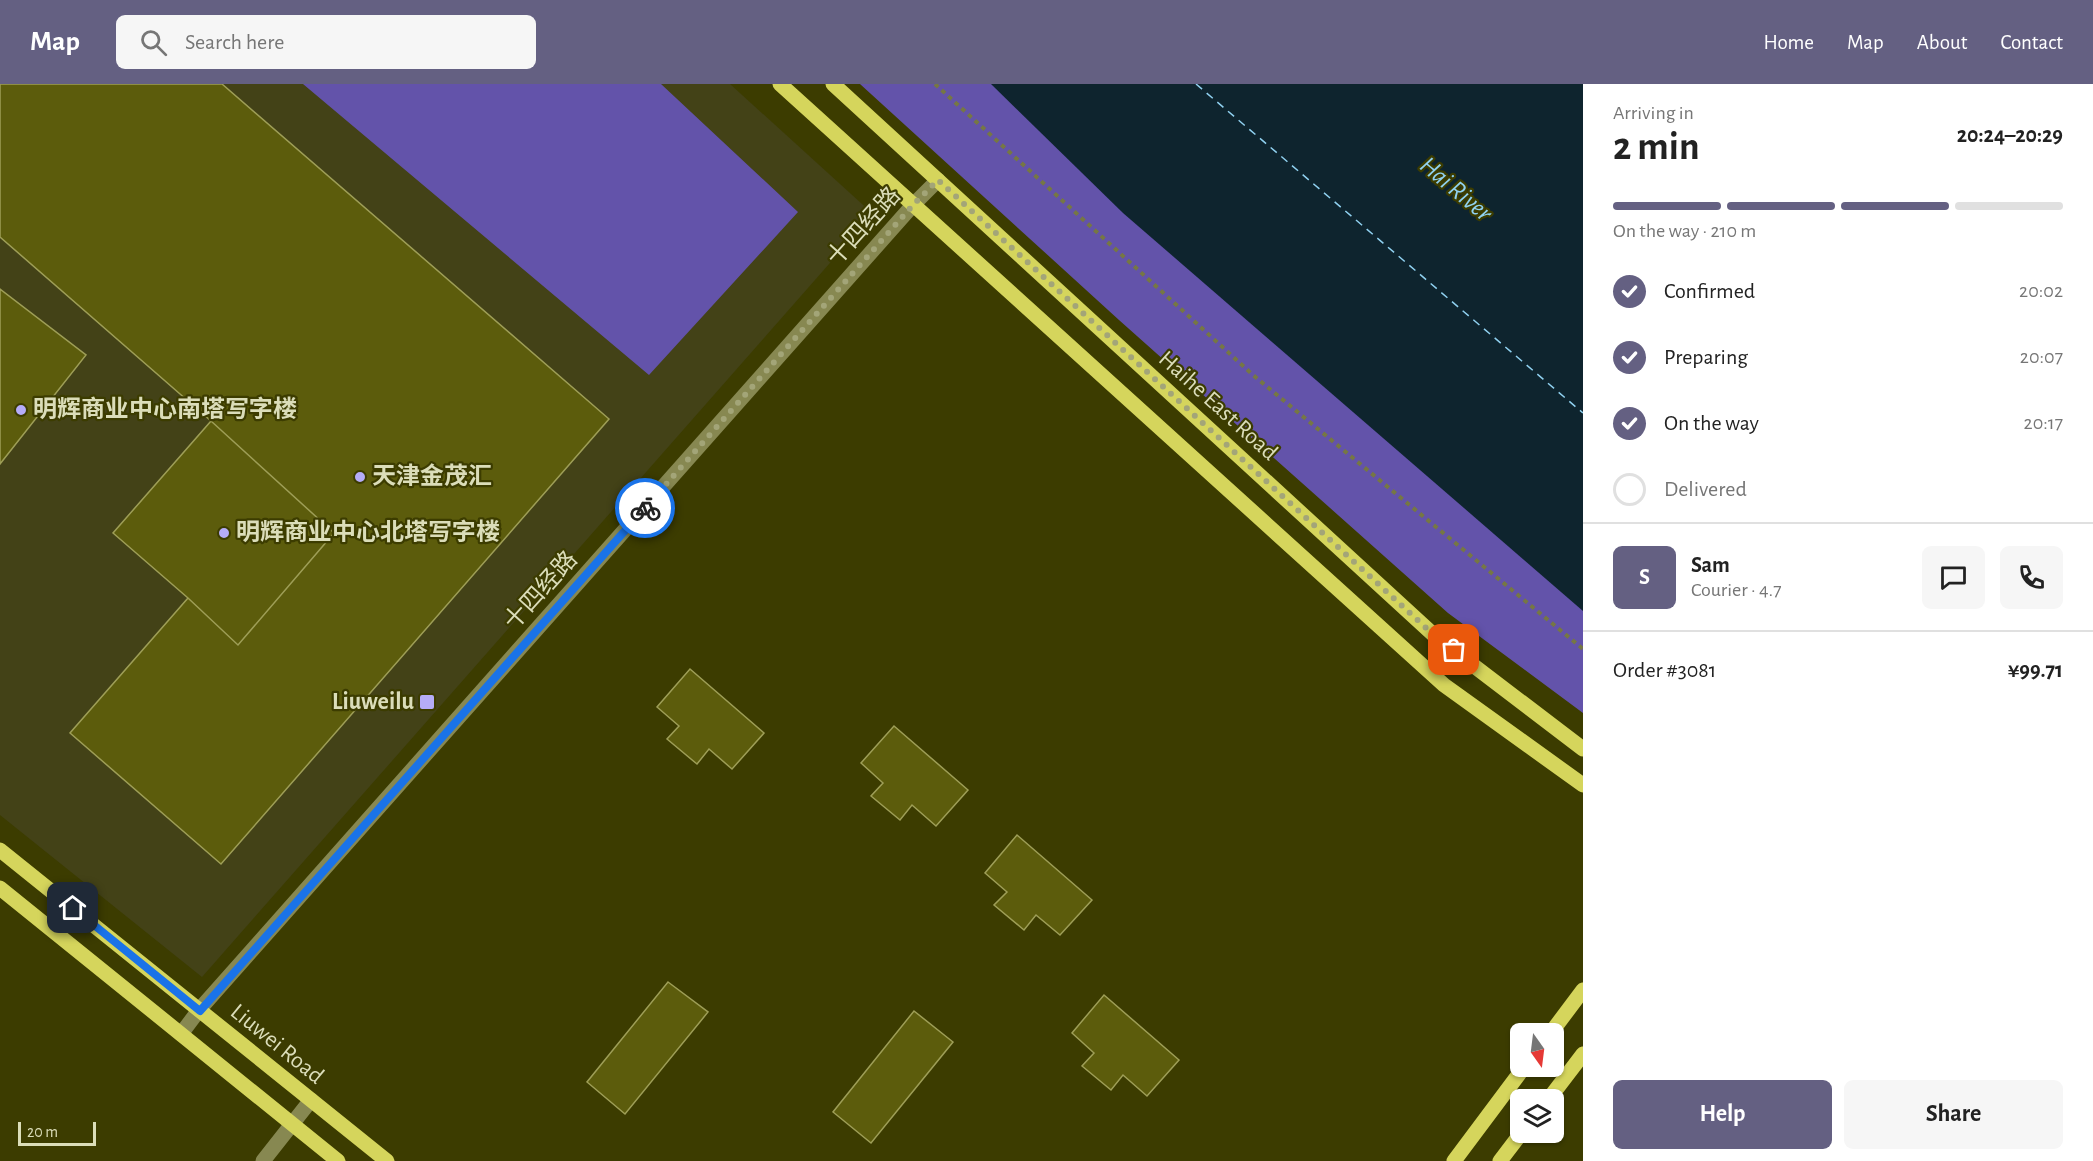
<!DOCTYPE html>
<html lang="en">
<head>
<meta charset="utf-8">
<style>
  :root { --surface:#fff; --page:#f6f6f6; --text:#222; --muted:#767676; --line:#e0e0e0; --accent:#646082 }
  body { margin:0; font-family:"Alegreya Sans","Noto Sans SC",sans-serif; background:var(--page); color:var(--text); height:100vh; display:flex; flex-direction:column; font-size:22px; white-space:nowrap }
  * { box-sizing:border-box; margin:0 }
  p { font-size:20px; color:var(--muted) }
  .icon { flex:none; width:33px; height:33px; fill:none; stroke:currentColor; stroke-width:2; stroke-linecap:round; stroke-linejoin:round }
  .map { position:relative; flex:1; overflow:hidden }
  .sheet { display:flex; flex-direction:column; background:var(--surface); width:510px }
  .sheet>* { flex:none }
  .needle { width:39px; rotate:166deg }
  .tools { position:absolute; left:1510px; top:939px; display:grid; gap:12px }
  .tools a { display:grid; place-items:center; width:54px; height:54px; border-radius:9px; background:var(--surface); box-shadow:0 2px 4px #0004; font-size:30px }
  .scale { position:absolute; left:18px; bottom:15px; width:78px; box-sizing:border-box; padding-left:6px; border:3px solid #dbddb9; border-top:0; font-size:16px; line-height:21px; white-space:nowrap; color:#dbddb9; -webkit-text-stroke:4px #3c3c00; paint-order:stroke }
  .pin { position:absolute; display:grid; place-items:center; width:51px; height:51px; color:#fff; margin:-26px; border-radius:12px; box-shadow:0 3px 9px #0006 }
  .courier { position:absolute; display:grid; place-items:center; width:60px; height:60px; margin:-30px; border:4px solid #1a73e8; border-radius:50%; background:#fff; color:#222; box-shadow:0 2px 8px #0007 }
  .headline em { font-style:normal; font-weight:600 }
  .headline div { display:flex; flex-direction:column-reverse }
  .headline { display:flex; align-items:center; justify-content:space-between; height:102px; padding:0 30px }
  h1 { font-size:39px; font-weight:600; line-height:45px }
  .bar { display:grid; grid-template-columns:repeat(4,1fr); gap:9px 6px; align-content:center; height:72px; padding:0 30px }
  .bar i { height:8px; border-radius:4px; background:var(--line) }
  .bar .selected { background:var(--accent) }
  .bar p { grid-column:span 4 }
  .line { display:flex; align-items:center; gap:15px; padding:0 30px; border-top:2px solid var(--line) }
  .line div { flex:1 }
  .round { display:grid; place-items:center; flex:none; width:63px; height:63px; border-radius:9px; background:var(--page) }
  ol { padding:0 30px; list-style:none }
  li { display:flex; align-items:center; gap:18px; height:66px }
  li p { margin-inline-start:auto }
  li .icon { padding:6px; border-radius:50%; background:var(--accent); color:#fff; stroke-width:4 }
  li:last-child { color:var(--muted) }
  li i { width:33px; height:33px; border:3px solid var(--line); border-radius:50% }
  .action { display:flex; gap:12px; margin-top:auto; padding:12px 30px }
  .action a { flex:1; height:69px; border-radius:9px; background:var(--accent); color:#fff; font-size:24px; font-weight:600; line-height:69px; text-align:center }
  .action a+a { background:var(--page); color:var(--text) }
  header { display:flex; align-items:center; gap:36px; box-sizing:border-box; height:84px; padding:0 30px; background:var(--accent); color:#fff }
  header strong { font-size:28px }
  nav { display:flex; gap:33px; margin-inline-start:auto; font-size:21px }
  .search { width:420px; height:54px; background:var(--page); display:flex; align-items:center; gap:15px; box-sizing:border-box; padding:0 21px; border-radius:9px; color:var(--muted); font-size:22px }
  main { display:flex; flex:1; min-height:0 }
  .map>svg:first-child { display:block }
  .built { fill:#434217 }
  .green { fill:#6353aa }
  .water { fill:#0e242e }
  .lines { fill:none; stroke-linecap:round; stroke-linejoin:round }
  .ferry { stroke:#90d1f0; stroke-width:1.5; stroke-dasharray:8 6; stroke-linecap:butt }
  .building { fill:#5c5c0c; stroke:#9e9e57; stroke-width:1.5 }
  .path { stroke:#767744; stroke-width:4; stroke-dasharray:4.5 4.5; stroke-linecap:butt }
  .minor { stroke:#878851; stroke-width:15 }
  .major { stroke:#d5d55c; stroke-width:15 }
  .done { stroke:#a3a578; stroke-width:6; stroke-dasharray:0 10.8 }
  .route { stroke:#1a73e8; stroke-width:8 }
  .poi-dot { fill:#b5acf8; stroke:#3c3c00; stroke-width:2 }
  .labels { text-anchor:middle; dominant-baseline:central; stroke-width:4.5; stroke-linejoin:round; paint-order:stroke }
  .street-label { font-size:24px; fill:#dbddb9; stroke:#3c3c00 }
  .poi-label { font-size:24px; font-weight:bold; fill:#dbddb9; stroke:#3c3c00; text-anchor:start }
  .water-label { font-size:26px; font-style:italic; fill:#90d1f0; stroke:#3c3c00 }
</style>
</head>
<body>
<header>
<strong>Map</strong>
<div class="search"><svg class="icon" aria-label="search" viewBox="0 0 24 24"><circle cx="10" cy="10" r="6"/><path d="M15 15l6 6"/></svg>Search here</div>
<nav><a>Home</a><a>Map</a><a>About</a><a>Contact</a></nav>
</header>
<main>
<div class="map">
<svg width="1583" height="1077" viewBox="0 0 1583 1077">
  <rect width="100%" height="100%" fill="#3c3c00"/>
  <path class="built" d="M0 0H730L873 130 202 893 0 731Z"/>
  <path class="green" d="M303 0H661L798 128 649 291Z
    M860 0H1583V629L1448 529 1119 236Z"/>
  <path class="water" d="M991 0H1583V527L1123 129Z"/>
  <g class="lines">
    <path class="ferry" d="M1196 0 1583 329"/>
  </g>
  <path class="building" d="M0 0H222L609 335 221 780 70 649 188 514 113 449 211 337 0 153Z
    M0 205 86 271 0 380Z
    M211 337 334 449 238 561 188 514 113 449Z
    M690 585 764 649 732 685 709 665 697 680 667 655 679 642 657 623Z
    M894 642 968 706 936 742 912 721 900 736 871 712 883 699 861 679Z
    M1017 751 1092 816 1060 851 1036 831 1024 846 994 821 1007 808 985 789Z
    M668 898 708 928 625 1030 587 998Z
    M1104 911 1179 976 1147 1012 1123 991 1111 1006 1082 982 1094 969 1072 949Z
    M914 927 953 958 871 1059 833 1028Z"/>
  <g class="lines">
    <path class="path" d="M935 0 1253 291 1583 565"/>
    <path class="minor" d="M181 950 199 926 913 121 938 96
      M263 1077 311 1016"/>
    <path class="major" d="M780 0 1444 601 1583 701
      M833 0 1436 553 1583 665
      M0 766 387 1077
      M0 804 338 1077
      M1550 950 1583 906
      M1548 1016 1583 970
      M1454 1077 1525 982
      M1500 1077 1522 1048"/>
  </g>
  <g class="lines">
    <path class="done" d="M645 424 913 121 938 96 1436 553 1454 566"/>
    <path class="route" d="M73 824 200 927 645 424"/>
  </g>
  <g class="poi-dot">
    <circle cx="21" cy="326" r="6"/>
    <circle cx="360" cy="393" r="6"/>
    <circle cx="224" cy="449" r="6"/>
    <rect x="419" y="610" width="16" height="16" rx="3"/>
  </g>
  <g class="labels">
    <g class="street-label">
      <text transform="translate(864 143) rotate(-48)">十四经路</text>
      <text transform="translate(1218 322) rotate(42)">Haihe East Road</text>
      <text transform="translate(541 507) rotate(-48)">十四经路</text>
      <text transform="translate(277 960) rotate(39)">Liuwei Road</text>
    </g>
    <g class="poi-label">
      <text x="33" y="326">明辉商业中心南塔写字楼</text>
      <text x="372" y="393">天津金茂汇</text>
      <text x="236" y="449">明辉商业中心北塔写字楼</text>
      <text x="414" y="618" text-anchor="end">Liuweilu</text>
    </g>
    <g class="water-label">
      <text transform="translate(1456 105) rotate(40)">Hai River</text>
    </g>
  </g>
</svg>
<div class="tools">
<a><svg class="needle" viewBox="-14 -14 28 28"><path d="M0-13l5 13h-10z" fill="#e53935"/><path d="M0 13l5-13h-10z" fill="#767676"/></svg></a>
<a><svg class="icon" aria-label="layers" viewBox="0 0 24 24"><path d="M12 4l9 5-9 5-9-5zM3 14l9 5 9-5"/></svg></a>
</div>
<div class="scale">20 m</div>
<div class="pin" style="left:1454px;top:566px;background:#ea580c"><svg class="icon" aria-label="bag" viewBox="0 0 24 24"><path d="M5 8h14l-1 12H6zM9 8a3 3 0 0 1 6 0"/></svg></div>
<div class="pin" style="left:73px;top:824px;background:#1f2937"><svg class="icon" aria-label="home" viewBox="0 0 24 24"><path d="M3 11l9-7 9 7M6 9v11h12V9"/></svg></div>
<div class="courier" style="left:645px;top:424px"><svg class="icon" aria-label="bike" viewBox="0 0 24 24"><circle cx="6" cy="16" r="4"/><circle cx="18" cy="16" r="4"/><path d="M6 16l4-8h5l3 8M10 8l3 8H6M13 5h3"/></svg></div>
</div>
<section class="sheet">
<div class="headline"><div><h1>2 min</h1><p>Arriving in</p></div><em>20:24–20:29</em></div>
<div class="bar"><i class="selected"></i><i class="selected"></i><i class="selected"></i><i></i><p>On the way · 210 m</p></div>
<ol>
<li><svg class="icon" aria-label="check" viewBox="0 0 24 24"><path d="M5 12l5 5 9-10"/></svg>Confirmed<p>20:02</p></li>
<li><svg class="icon" aria-label="check" viewBox="0 0 24 24"><path d="M5 12l5 5 9-10"/></svg>Preparing<p>20:07</p></li>
<li><svg class="icon" aria-label="check" viewBox="0 0 24 24"><path d="M5 12l5 5 9-10"/></svg>On the way<p>20:17</p></li>
<li><i></i>Delivered</li>
</ol>
<div class="line" style="height:108px"><b class="round" style="background:var(--accent);color:#fff">S</b><div><b>Sam</b><p>Courier · 4.7</p></div><a class="round"><svg class="icon" aria-label="chat" viewBox="0 0 24 24"><path d="M4 5h16v11H9l-5 4z"/></svg></a><a class="round"><svg class="icon" aria-label="phone" viewBox="0 0 24 24"><path d="M5 4h4l2 5-3 2q2 4 5 5l2-3 5 2v4C11 20 4 13 5 4z"/></svg></a></div>
<div class="line" style="height:78px"><div>Order #3081</div><b>¥99.71</b></div>
<div class="action"><a>Help</a><a>Share</a></div>
</section>
</main>
</body>
</html>
